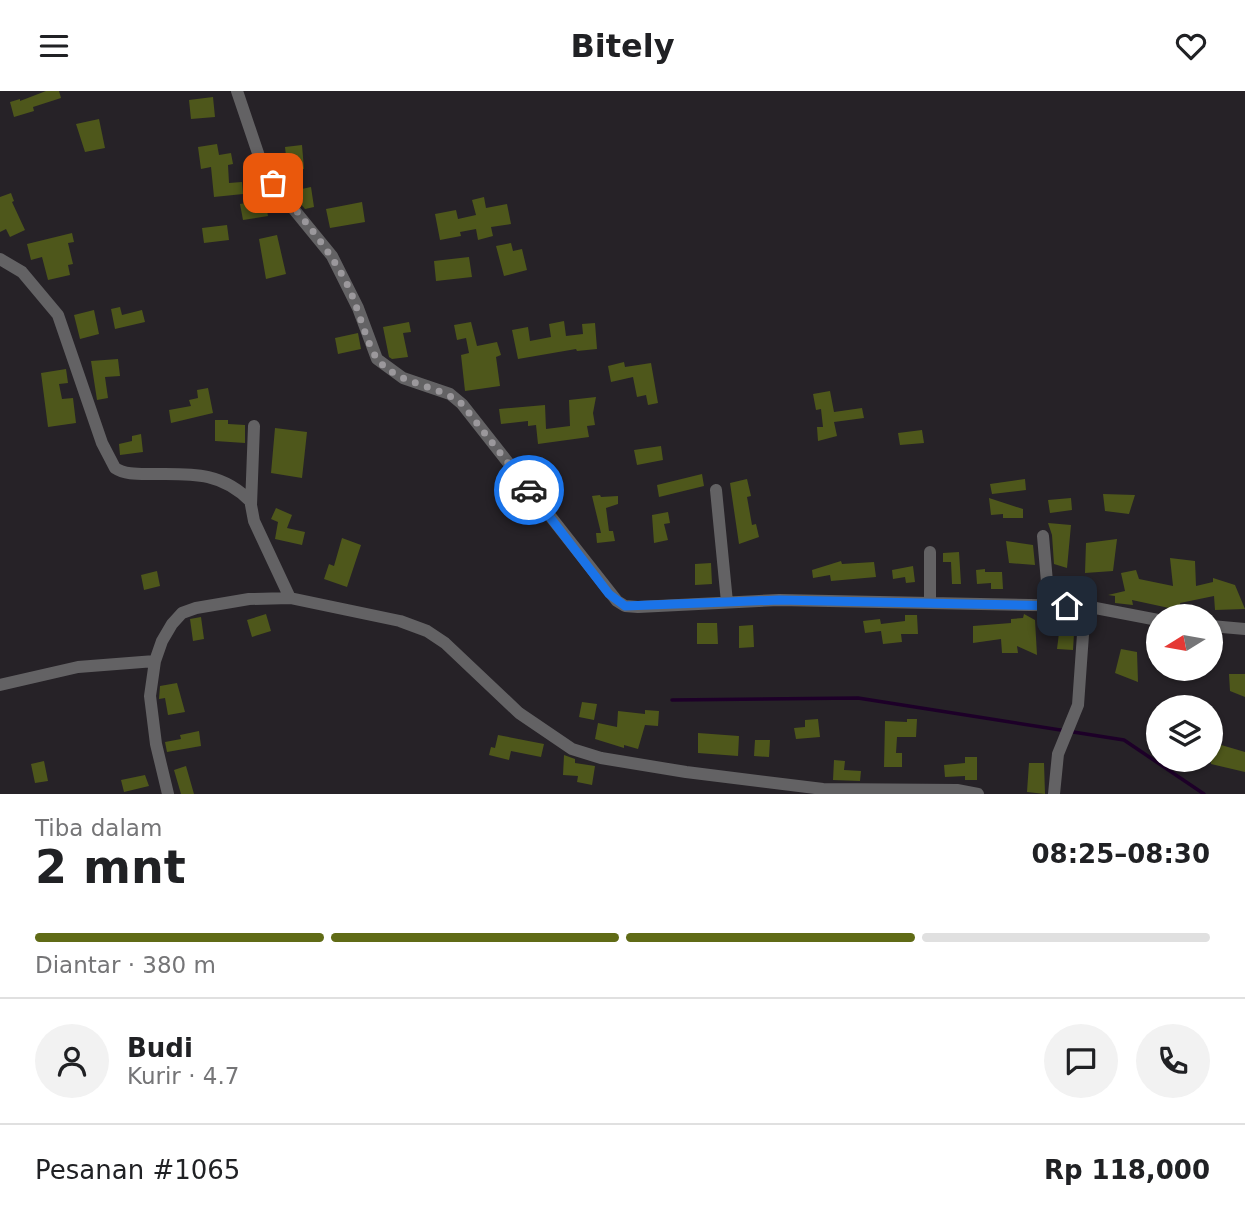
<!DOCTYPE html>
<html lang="id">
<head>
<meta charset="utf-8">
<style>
  :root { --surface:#fff; --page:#f2f2f2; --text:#202124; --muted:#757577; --line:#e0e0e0; --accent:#606b16 }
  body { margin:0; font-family:"DejaVu Sans",sans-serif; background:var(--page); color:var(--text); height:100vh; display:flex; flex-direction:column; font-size:26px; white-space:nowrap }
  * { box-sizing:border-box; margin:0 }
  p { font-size:23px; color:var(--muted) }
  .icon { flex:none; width:38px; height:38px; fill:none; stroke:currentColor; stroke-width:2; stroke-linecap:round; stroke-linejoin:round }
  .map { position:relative; height:703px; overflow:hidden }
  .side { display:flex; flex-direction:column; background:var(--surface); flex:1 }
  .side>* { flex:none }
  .needle { width:46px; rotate:259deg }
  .controls { position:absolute; left:1146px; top:513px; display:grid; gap:14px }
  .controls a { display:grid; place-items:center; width:77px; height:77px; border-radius:50%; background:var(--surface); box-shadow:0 2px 5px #0004; font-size:35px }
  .pin { position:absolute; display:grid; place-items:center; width:60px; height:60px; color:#fff; margin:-30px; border-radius:14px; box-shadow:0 4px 10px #0006 }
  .courier { position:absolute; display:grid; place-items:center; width:70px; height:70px; margin:-35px; border:5px solid #1a73e8; border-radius:50%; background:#fff; color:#222; box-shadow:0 2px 9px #0007 }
  .overview em { font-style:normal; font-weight:600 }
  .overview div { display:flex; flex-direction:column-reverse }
  .overview { display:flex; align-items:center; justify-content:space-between; height:119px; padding:0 35px }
  h1 { font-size:46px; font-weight:600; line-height:52px }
  .bar { display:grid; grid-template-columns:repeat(4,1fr); gap:10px 7px; align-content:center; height:84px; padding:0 35px }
  .bar i { height:9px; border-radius:5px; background:var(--line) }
  .bar .current { background:var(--accent) }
  .bar p { grid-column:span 4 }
  .line { display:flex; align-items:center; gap:18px; padding:0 35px; border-top:2px solid var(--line) }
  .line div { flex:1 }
  .round { display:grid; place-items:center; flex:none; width:74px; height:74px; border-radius:37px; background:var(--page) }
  header { display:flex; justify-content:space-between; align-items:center; height:91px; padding:0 35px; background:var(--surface); font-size:32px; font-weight:600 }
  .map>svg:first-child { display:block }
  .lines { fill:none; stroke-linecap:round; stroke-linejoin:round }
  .stream { stroke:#1d0028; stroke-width:3.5 }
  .building { fill:#4e571b }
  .minor { stroke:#636264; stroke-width:12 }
  .done { stroke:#9b989c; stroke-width:7; stroke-dasharray:0 12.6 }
  .route { stroke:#1a73e8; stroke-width:9 }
</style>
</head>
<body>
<header><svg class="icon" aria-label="menu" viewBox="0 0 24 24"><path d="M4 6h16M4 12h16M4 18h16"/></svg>Bitely<svg class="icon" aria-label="heart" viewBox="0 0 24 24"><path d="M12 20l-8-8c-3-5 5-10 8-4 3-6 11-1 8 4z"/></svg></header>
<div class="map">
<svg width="1245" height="703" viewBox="0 0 1245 703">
  <rect width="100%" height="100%" fill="#262227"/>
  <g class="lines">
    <path class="stream" d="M672 609 858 607 1124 649 1204 703"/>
  </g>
  <path class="building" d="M46 0H59L61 7 33 16 34 20 14 26 10 11 20 8V10Z
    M213 6 215 26 191 28 189 9Z
    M99 28 105 57 85 61 76 33Z
    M217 53 219 64 231 62 233 73 228 74 229 92 242 91 243 103 214 106 211 76 201 78 198 56Z
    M302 54 304 78 278 81 276 67 286 65 285 56Z
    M311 96 314 116 305 118 299 111 297 99Z
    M11 102 14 110 12 111 25 139 10 146 6 138 0 141V106Z
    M484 106 486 117 507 113 511 133 491 136 493 145 478 149 476 138 460 141 461 145 440 149 435 123 456 119 458 128 476 124 472 109Z
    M265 109 268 125 243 129 240 113Z
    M362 111 365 131 330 137 326 118Z
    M227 134 229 149 204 152 202 137Z
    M72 142 74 151 68 152 73 173 68 174 70 184 48 189 42 166 31 169 27 153Z
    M277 144 286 183 266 188 259 148Z
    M511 152 513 160 522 158 527 179 504 185 496 155Z
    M469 166 472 186 436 190 434 170Z
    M120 216 122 224 142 219 145 231 115 238 111 218Z
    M94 219 99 243 80 248 74 224Z
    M564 230 566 245 583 243 582 233 595 232 597 258 577 260 576 258 518 268 512 239 528 236 530 250 551 246 549 233Z
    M409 231 411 241 403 242 408 266 392 268 389 266 383 236Z
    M471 231 477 255 497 251 501 264 496 266 500 295 465 300 461 264 469 262 466 247 457 249 454 234Z
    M358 242 361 258 338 263 335 247Z
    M118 268 120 285 105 286 108 307 97 309 91 270Z
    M624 271 625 276 651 272 658 312 648 314 646 304 637 306 633 286 611 291 608 275Z
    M66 278 68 292 59 293 62 308 73 307 76 332 48 336 41 282Z
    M208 297 213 322 171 332 169 319 191 315 189 309 198 307 197 299Z
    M830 300 834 321 862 317 864 327 834 331 837 345 818 350 817 336H823L821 318 816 319 813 303Z
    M596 306 593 322 595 334 587 335 589 346 538 353 536 334 528 335V330L501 333 499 318 545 314 546 338 570 335 569 309Z
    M215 329H228V333L245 334V352L215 350Z
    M275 337 307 341 302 387 271 382Z
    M922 339 924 352 900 354 898 342Z
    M141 343 143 361 120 364 119 353 132 350V345Z
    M661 355 663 369 637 374 634 359Z
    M702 383 704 395 659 406 657 394Z
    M747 388 751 405 747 406 752 434 756 433 759 446 739 453 730 392Z
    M1025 388 1026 399 992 403 990 393Z
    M1103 403 1135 404 1129 423 1105 420Z
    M600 404 601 406 618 405V413L606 417 609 440H613L615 450 597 452 596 442H601L592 405Z
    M989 407 1023 418V427H1003V423L991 424Z
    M1071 407 1072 419 1050 422 1048 409Z
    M276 417 292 424 287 437 305 441 302 454 275 448 278 431 271 428Z
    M668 421 670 432 664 433 668 449 654 452 652 424Z
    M1048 432 1071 434 1067 477 1054 473 1052 444Z
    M342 447 361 454 347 496 324 488 329 473 334 475Z
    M1117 448 1113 480 1085 482 1086 452Z
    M1006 450 1033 454 1035 474 1009 472Z
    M959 461 961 493H952L951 471H943V462Z
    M1170 467 1195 470 1196 495 1213 491V487L1235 494 1245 518 1215 519 1214 505 1180 512 1182 524 1169 521V517L1132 509 1133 514 1115 512V505L1108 504 1125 500 1121 482 1136 479 1139 488 1173 495Z
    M841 470 842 473 874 471 876 486 831 490 830 484 813 487 812 479Z
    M711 472 712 493 695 494V473Z
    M913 475 915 491 906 492 905 486 893 488 892 479Z
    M985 478V481H1002L1003 498H991V492L977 493 976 479Z
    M157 480 160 495 144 499 141 484Z
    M266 523 271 540 252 546 247 529Z
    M1024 523 1035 529 1037 564 1017 555 1018 562H1002L1001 548 973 552V535L1011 532V528L1023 527Z
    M905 524H917L918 543H901L902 551 883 553 881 540 865 542 863 530 880 528 881 533 905 530Z
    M201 526 204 548 193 550 190 528Z
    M1061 526H1075L1073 559 1057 558Z
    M697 532H717L718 553H697Z
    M753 534 754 556 739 557V535Z
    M1121 558 1137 561 1138 591 1115 582Z
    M1229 583H1245V606L1230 600Z
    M177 592 185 621 168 624 165 607 159 608 160 595Z
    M582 611 597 613 594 629 579 626Z
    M645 619 659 620 658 635 645 634 638 658 624 654V657L595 648 598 632 617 636 618 620 645 623Z
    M818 628 820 646 796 648 794 637 805 636V629Z
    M907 628H917L916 646H897L896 662H902V676H884L885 630 907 631Z
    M199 640 201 655 167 661 165 651 181 648 180 644Z
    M698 642 739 645 738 665 698 662Z
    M498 644 544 653 541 666 511 660 509 669 489 664 491 656 495 657Z
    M755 649H770L769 666 754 665Z
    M1211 651 1245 661V681L1211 673Z
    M564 664 575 668V672L595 675 592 694 577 691 578 685 563 684Z
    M965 666H977V689H965V685L945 686 944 674 965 672Z
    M834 669 845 670 844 679 861 680 860 690 833 689Z
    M44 670 48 690 35 692 31 673Z
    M1029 672H1044L1045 703 1027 701Z
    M186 675 194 703H181L174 679Z
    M145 684 149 695 124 701 121 689Z"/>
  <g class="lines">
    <path class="minor" d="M237 0 265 83 332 165 358 217 377 268 403 287 450 303 462 313 617 510 625 515 638 516 779 509 1085 515 1158 529
      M0 168 22 181 58 224 102 352 115 377C124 383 136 383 147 383 188 383 221 379 251 411
      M254 335 251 414 254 430 290 507
      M716 399 727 511
      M1043 445 1049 514
      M930 461V511
      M1211 535 1245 538
      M0 594 78 576 155 570
      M168 703 156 653 150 605 155 570 162 550 172 533 182 522 196 517 249 508 290 507 400 530 427 540 445 552 519 622 572 658 601 667 686 681 823 698 957 699 978 703
      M1054 703 1058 663 1078 614 1085 515"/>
  </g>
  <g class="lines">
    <path class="done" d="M273 92C301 125 329 157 348 195 358 215 367 255 378 269 400 295 438 293 462 313L529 399"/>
    <path class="route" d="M529 399 609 503 625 515 779 509 1067 515"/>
  </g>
</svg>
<div class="controls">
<a><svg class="needle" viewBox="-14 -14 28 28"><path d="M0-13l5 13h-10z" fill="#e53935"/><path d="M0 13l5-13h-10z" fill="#757577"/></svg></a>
<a><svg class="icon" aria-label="layers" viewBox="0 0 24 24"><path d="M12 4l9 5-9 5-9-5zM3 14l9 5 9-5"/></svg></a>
</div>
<div class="pin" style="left:273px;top:92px;background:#ea580c"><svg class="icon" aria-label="bag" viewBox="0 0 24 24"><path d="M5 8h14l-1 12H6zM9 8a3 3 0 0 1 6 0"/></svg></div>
<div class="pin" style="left:1067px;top:515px;background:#1f2937"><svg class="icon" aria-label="home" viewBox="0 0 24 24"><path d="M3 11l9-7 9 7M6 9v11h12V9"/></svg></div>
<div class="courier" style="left:529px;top:399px"><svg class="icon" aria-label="car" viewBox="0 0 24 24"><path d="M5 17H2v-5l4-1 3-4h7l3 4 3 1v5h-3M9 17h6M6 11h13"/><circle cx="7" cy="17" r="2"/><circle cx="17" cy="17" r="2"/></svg></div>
</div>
<section class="side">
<div class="overview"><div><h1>2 mnt</h1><p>Tiba dalam</p></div><em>08:25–08:30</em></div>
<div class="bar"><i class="current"></i><i class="current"></i><i class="current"></i><i></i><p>Diantar · 380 m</p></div>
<div class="line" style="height:126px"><a class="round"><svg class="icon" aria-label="person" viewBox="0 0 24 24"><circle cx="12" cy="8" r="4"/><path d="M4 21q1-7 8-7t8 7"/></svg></a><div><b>Budi</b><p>Kurir · 4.7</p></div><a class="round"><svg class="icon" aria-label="chat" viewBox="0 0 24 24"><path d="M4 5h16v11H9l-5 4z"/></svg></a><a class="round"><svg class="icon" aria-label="phone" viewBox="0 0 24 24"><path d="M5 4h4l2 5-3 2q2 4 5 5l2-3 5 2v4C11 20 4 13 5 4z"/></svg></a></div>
<div class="line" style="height:91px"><div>Pesanan #1065</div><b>Rp 118,000</b></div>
</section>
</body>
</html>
